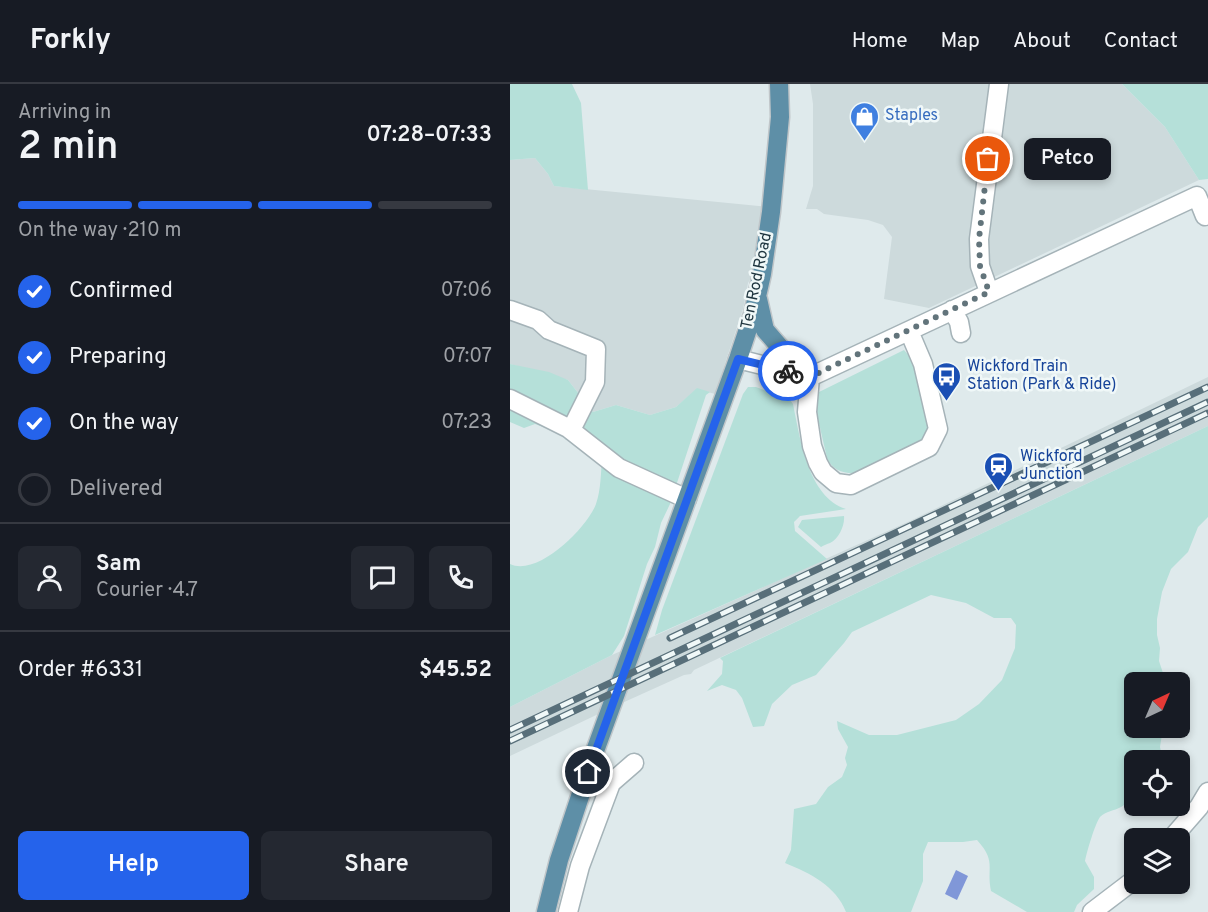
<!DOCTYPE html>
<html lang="en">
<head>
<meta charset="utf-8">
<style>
  :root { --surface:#171b24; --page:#242831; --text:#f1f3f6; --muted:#9ea1a6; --line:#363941; --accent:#2563eb }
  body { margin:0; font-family:Overpass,sans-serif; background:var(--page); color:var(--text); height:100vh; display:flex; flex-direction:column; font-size:22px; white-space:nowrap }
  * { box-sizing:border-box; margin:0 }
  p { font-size:20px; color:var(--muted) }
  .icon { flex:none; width:33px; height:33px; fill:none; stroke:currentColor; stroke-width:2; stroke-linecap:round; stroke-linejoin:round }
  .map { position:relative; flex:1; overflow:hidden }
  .drawer { display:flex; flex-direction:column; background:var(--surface); width:510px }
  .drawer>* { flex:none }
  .needle { width:39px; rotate:44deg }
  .fabs { position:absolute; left:614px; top:588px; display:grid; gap:12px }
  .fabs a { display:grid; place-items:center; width:66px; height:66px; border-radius:9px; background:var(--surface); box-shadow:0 3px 9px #0003; font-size:30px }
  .pin { position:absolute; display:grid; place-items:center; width:51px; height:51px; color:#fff; margin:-26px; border:3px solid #fff; border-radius:50%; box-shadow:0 2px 6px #0007 }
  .courier { position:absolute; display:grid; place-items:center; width:60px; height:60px; margin:-30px; border:4px solid #2563eb; border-radius:50%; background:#fff; color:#222; box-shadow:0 2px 8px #0007 }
  .bubble { position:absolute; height:42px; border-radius:9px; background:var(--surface); box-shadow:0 3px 9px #0003; font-size:20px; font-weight:600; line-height:42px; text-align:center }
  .summary em { font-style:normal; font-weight:600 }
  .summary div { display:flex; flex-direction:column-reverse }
  .summary { display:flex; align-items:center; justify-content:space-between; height:102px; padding:0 18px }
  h1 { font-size:39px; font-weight:600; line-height:45px }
  .bar { display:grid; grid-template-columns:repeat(4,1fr); gap:9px 6px; align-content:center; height:72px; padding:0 18px }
  .bar i { height:8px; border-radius:4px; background:var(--line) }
  .bar .on { background:var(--accent) }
  .bar p { grid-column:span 4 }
  .line { display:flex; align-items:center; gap:15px; padding:0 18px; border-top:2px solid var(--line) }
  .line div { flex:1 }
  .round { display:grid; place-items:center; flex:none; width:63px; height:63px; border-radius:9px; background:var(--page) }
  ol { padding:0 18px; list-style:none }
  li { display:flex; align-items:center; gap:18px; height:66px }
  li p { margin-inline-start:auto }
  li .icon { padding:6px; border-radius:50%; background:var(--accent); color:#fff; stroke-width:4 }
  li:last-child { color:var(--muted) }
  li i { width:33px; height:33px; border:3px solid var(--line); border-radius:50% }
  .button { display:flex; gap:12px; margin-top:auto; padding:12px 18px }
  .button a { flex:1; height:69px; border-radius:9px; background:var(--accent); color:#fff; font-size:24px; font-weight:600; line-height:69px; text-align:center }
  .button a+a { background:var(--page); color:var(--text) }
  header { display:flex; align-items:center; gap:36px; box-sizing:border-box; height:84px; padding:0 30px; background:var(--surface); border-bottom:2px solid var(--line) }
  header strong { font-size:28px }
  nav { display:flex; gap:33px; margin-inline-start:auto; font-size:21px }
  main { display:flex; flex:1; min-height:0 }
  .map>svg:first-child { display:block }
  .built { fill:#cddadc }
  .green { fill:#b5e0d9 }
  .water { fill:#8097d8 }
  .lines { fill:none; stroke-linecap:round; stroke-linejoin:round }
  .minor-casing { stroke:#a5b3b8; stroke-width:21 }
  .major-casing { stroke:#c0c6c9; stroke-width:21 }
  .minor { stroke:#fff; stroke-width:18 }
  .major { stroke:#5e8fa7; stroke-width:18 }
  .rail-casing { stroke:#586f7a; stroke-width:7 }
  .rail { stroke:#f0f8f8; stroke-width:4.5; stroke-dasharray:14; stroke-linecap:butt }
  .done { stroke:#62747b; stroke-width:6; stroke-dasharray:0 10.8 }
  .route { stroke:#2563eb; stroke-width:8 }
  .labels { text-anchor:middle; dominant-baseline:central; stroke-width:5; stroke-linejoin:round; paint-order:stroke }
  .shop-label { font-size:16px; fill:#366cbe; stroke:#f0f8f8; text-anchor:start }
  .street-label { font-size:16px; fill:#1e343e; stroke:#f0f8f8 }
  .transit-label { font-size:16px; fill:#164399; stroke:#f0f8f8; text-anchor:start }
</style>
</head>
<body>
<header>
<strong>Forkly</strong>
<nav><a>Home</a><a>Map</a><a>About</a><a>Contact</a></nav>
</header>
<main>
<section class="drawer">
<div class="summary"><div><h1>2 min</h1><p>Arriving in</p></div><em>07:28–07:33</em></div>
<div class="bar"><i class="on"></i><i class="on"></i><i class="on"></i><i></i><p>On the way · 210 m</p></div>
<ol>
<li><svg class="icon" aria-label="check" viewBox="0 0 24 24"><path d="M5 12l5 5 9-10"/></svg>Confirmed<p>07:06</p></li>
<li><svg class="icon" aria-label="check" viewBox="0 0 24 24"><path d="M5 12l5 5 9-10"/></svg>Preparing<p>07:07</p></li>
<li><svg class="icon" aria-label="check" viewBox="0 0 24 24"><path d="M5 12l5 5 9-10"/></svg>On the way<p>07:23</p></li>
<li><i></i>Delivered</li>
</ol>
<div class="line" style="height:108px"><a class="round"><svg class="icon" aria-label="person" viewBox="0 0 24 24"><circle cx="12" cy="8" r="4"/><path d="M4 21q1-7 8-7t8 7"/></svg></a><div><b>Sam</b><p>Courier · 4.7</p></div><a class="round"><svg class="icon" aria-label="chat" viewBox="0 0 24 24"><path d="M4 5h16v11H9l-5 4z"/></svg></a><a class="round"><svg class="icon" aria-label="phone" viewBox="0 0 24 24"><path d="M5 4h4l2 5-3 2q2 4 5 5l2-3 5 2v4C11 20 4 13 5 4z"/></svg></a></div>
<div class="line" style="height:78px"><div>Order #6331</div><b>$45.52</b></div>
<div class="button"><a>Help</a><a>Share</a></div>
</section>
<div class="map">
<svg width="698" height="828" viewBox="0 0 698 828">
  <rect width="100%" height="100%" fill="#dfeaec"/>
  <path class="built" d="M300 0H612L655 43 689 96 419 224 374 215 382 153 373 141 358 136 314 130 307 125H296L303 102V20Z
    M25 74 38 90 44 102 260 123 244 188 238 199 233 225 205 310 187 305 166 323 140 331 106 321 83 328 58 296 0 280V76Z
    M698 293V342L184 586 181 590 174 591 101 624 0 672V623L102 571 400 437Z"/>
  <path class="green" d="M0 0H62L71 19 78 106 44 102 38 90 25 74 0 76Z
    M612 0H698V95L689 96 655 43Z
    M394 266 402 275 418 328 420 343 411 359 346 389C334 390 322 386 317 374L305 322 308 321 307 309Z
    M0 280 39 288 58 296 83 328 106 321 140 331 166 323 187 304 200 308 196 311 160 420 151 439 145 463 137 480 114 552 102 571 0 623V480C28 493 77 444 86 420 91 406 91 387 92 373L72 355 56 356 52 350 25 340 14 344 0 338Z
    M238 303H246L280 316 283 320C290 354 298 413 336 425L290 432 284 438 285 447 317 475 145 551 152 526 233 310Z
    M698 342V433L688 443 678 468 661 485 652 508 647 535V551L650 564 649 577 656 598H624V644H653L650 663 653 676H624C624 691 627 715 611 723 604 727 596 727 590 733 585 740 577 767 575 777L584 793V805L567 821 564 828H517L481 807C476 783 487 778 467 756L453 758H418L413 770V797L401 828H336C326 802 300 789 275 779L281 766 284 725 306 720 318 703 332 693 337 681 335 674 338 663 328 645 327 637 359 651H387L446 636 469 620 492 596 505 564 506 541 501 534H484L456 519 421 511 342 548 334 559 306 591 282 601 262 620 254 642 243 643 232 614 226 606 212 601 197 607 212 590 213 577 210 574Z
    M334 432C335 441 329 455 320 459 317 460 314 461 311 463L288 443 292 436Z"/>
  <path class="water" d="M446 786 458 792 447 816 435 810Z"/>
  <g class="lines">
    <defs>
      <path id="minor" d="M479 208 470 182 469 155 489 0
        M0 226 28 236 39 246 86 265 85 298 61 346
        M442 226 449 238 451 249
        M228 275 300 293 687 112 695 132
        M300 293 297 328 302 362 308 379 313 388 326 399 341 401 419 363 428 345 413 280 399 247
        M0 315 58 344 109 384 177 415
        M662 754 689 723 698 708
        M58 828 70 782 101 699 124 679
        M582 828 624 796"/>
      <path id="major" d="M248 215 255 246 294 291
        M36 828 49 776 85 667 228 275 243 230 252 190 261 128 270 33 269 0"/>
    </defs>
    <use href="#minor" class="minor-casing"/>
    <use href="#major" class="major-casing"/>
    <use href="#minor" class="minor"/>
    <use href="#major" class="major"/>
    <defs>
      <path id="rail" d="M160 554 698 303
        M0 646 698 318
        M0 657 698 329"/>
    </defs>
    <use href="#rail" class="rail-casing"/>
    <use href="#rail" class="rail"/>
  </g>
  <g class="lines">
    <path class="done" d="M278 287 300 293 479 208 470 182 469 155 478 75"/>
    <path class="route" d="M78 688 228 275 278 287"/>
  </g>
  <defs>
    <symbol id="shop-pin" viewBox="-11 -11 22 30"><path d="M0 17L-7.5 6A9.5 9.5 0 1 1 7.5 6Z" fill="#3f7fe0" stroke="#f0f8f8"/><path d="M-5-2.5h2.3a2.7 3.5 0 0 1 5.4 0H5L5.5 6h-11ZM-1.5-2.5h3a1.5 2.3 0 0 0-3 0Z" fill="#fff"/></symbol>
    <symbol id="bus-pin" viewBox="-11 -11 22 30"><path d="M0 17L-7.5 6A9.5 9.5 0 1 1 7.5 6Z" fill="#1a4fb4" stroke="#f0f8f8"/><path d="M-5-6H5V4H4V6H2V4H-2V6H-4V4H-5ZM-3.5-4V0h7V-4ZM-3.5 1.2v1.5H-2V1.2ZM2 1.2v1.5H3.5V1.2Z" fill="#fff"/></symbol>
    <symbol id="station-pin" viewBox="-11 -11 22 30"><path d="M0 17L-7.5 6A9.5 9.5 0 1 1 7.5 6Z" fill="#1a4fb4" stroke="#f0f8f8"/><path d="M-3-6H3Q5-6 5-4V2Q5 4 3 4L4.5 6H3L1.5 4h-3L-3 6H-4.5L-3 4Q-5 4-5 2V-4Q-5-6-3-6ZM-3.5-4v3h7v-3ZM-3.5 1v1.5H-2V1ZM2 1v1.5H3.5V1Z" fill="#fff"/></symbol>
  </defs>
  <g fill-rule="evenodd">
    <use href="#shop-pin" x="338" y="16" width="33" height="45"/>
    <use href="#bus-pin" x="420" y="276" width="33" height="45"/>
    <use href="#station-pin" x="472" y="366" width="33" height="45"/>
  </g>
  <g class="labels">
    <g class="shop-label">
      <text x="375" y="32">Staples</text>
    </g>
    <g class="street-label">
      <text transform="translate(247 197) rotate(-78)">Ten Rod Road</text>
    </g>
    <g class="transit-label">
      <text x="457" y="283">Wickford Train<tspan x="457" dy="18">Station (Park &amp; Ride)</tspan></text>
      <text x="510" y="373">Wickford<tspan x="510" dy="18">Junction</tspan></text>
    </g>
  </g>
</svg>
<div class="fabs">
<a><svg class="needle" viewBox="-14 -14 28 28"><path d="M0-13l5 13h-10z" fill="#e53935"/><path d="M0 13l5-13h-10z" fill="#9ea1a6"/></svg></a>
<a><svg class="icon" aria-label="locate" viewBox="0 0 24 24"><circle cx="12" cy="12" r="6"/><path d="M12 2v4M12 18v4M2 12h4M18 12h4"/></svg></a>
<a><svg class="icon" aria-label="layers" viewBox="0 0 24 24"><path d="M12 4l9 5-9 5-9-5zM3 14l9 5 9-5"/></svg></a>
</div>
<div class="pin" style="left:478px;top:75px;background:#ea580c"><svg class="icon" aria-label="bag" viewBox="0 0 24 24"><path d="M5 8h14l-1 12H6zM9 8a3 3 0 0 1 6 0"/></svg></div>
<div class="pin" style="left:78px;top:688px;background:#1f2937"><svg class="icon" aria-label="home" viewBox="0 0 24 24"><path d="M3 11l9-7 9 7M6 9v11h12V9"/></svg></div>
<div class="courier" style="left:278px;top:287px"><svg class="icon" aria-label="bike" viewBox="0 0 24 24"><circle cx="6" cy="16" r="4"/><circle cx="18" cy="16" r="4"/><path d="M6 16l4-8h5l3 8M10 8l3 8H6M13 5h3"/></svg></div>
<div class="bubble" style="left:514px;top:54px;width:87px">Petco</div>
</div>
</main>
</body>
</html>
